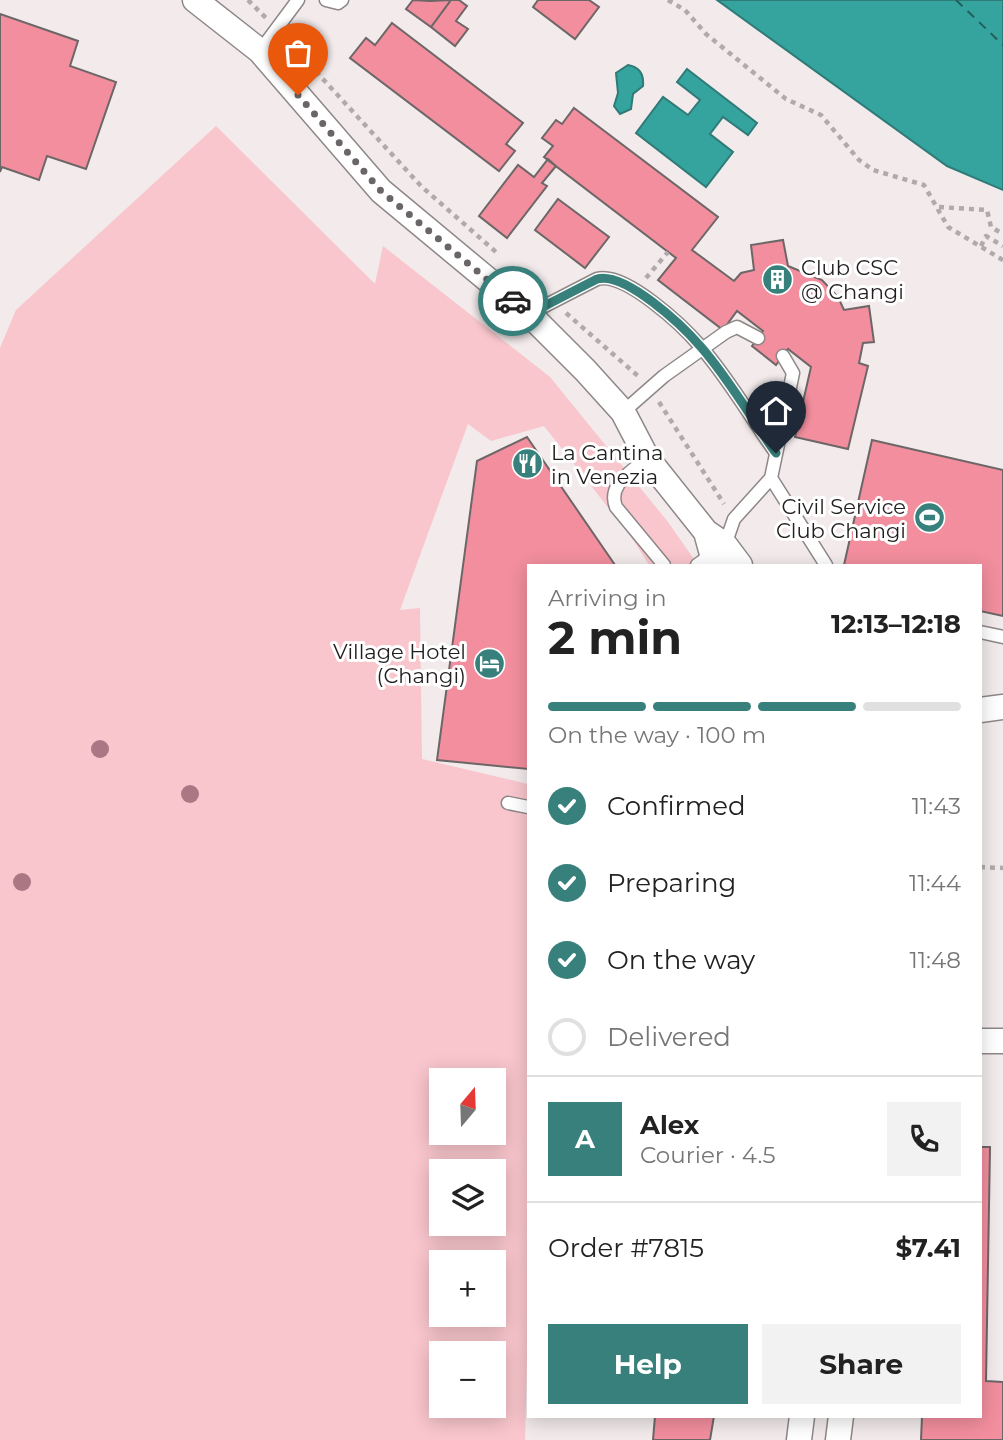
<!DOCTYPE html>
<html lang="en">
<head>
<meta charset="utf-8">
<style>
  :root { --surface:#fff; --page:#f2f2f2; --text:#222; --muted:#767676; --line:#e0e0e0; --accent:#38807b }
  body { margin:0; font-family:Montserrat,sans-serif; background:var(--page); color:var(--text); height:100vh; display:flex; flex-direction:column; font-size:26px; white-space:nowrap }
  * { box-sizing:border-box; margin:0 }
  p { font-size:23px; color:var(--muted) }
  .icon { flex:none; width:38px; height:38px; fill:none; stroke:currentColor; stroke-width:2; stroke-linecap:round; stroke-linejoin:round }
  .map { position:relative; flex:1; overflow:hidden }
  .side { position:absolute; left:527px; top:564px; width:455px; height:854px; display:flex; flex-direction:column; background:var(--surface); border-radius:0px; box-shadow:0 4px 18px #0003 }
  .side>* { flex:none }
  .needle { width:46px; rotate:19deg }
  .tools { position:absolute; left:429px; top:1068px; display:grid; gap:14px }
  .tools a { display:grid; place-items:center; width:77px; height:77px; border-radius:0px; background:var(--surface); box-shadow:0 4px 18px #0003; font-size:35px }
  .pin { position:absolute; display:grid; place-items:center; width:60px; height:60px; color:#fff; margin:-72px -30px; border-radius:50% 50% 50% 0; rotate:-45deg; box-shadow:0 0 7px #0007 }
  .pin .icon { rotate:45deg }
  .courier { position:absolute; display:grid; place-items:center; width:70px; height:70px; margin:-35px; border:5px solid #38807b; border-radius:50%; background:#fff; color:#222; box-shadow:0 2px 9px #0007 }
  .overview em { font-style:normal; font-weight:700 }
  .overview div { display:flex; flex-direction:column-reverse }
  .overview { display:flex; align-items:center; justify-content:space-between; height:119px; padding:0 21px }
  h1 { font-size:46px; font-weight:700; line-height:52px }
  .bar { display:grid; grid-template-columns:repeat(4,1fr); gap:10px 7px; align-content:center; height:84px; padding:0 21px }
  .bar i { height:9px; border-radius:5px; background:var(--line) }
  .bar .on { background:var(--accent) }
  .bar p { grid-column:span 4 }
  .line { display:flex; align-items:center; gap:18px; padding:0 21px; border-top:2px solid var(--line) }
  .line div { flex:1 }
  .round { display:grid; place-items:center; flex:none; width:74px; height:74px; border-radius:0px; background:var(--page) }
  ol { padding:0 21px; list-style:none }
  li { display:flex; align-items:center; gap:21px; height:77px }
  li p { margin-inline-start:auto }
  li .icon { padding:7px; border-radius:50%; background:var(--accent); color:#fff; stroke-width:4 }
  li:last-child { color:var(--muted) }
  li i { width:38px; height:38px; border:4px solid var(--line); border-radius:50% }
  .primary-button { display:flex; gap:14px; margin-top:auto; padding:14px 21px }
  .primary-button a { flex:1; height:80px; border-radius:0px; background:var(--accent); color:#fff; font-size:28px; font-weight:700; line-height:80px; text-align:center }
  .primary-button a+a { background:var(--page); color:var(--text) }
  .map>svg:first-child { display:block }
  .green { fill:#f8c6cc; fill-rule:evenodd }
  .water { fill:#35a39e; stroke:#2f7b78; stroke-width:2 }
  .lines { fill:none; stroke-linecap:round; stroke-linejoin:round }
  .ferry { stroke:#235e5b; stroke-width:2; stroke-dasharray:9 7; stroke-linecap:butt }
  .building { fill:#f28e9e; stroke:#6d6667; stroke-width:2 }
  .service-casing { stroke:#8e8787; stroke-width:15 }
  .minor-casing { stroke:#8e8787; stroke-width:27 }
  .path { stroke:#b1aaab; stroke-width:4.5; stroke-dasharray:5 5; stroke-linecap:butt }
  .service { stroke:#fff; stroke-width:12 }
  .minor { stroke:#fff; stroke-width:24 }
  .tree { fill:#ab7784 }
  .done { stroke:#6a6566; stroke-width:7; stroke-dasharray:0 12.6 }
  .route { stroke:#38807b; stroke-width:9 }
  .labels { text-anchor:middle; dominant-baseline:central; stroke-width:6; stroke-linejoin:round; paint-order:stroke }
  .poi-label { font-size:21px; fill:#211e1e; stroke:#fff; text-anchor:start }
</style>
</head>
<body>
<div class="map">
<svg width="1003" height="1440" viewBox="0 0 1003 1440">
  <rect width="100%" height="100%" fill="#f2eaeb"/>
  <path class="green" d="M216 126 375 284 383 246 550 377 668 522 698 565H649L632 538 544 426 491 441 468 424 400 610 420 608 422 759 528 784V1322L525 1440H0V348L16 310ZM441 1080H494V1132H441ZM441 1171H494V1223H441ZM441 1262H494V1314H441ZM441 1353H494V1405H441Z"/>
  <path class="water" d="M717 0H1003V190L947 166Z
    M628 65C640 67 644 75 643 86L633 94 631 109 620 114 614 106 618 93 616 73Z
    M687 69 757 123 748 135 723 117 710 134 733 152 706 187 636 133 663 97 688 115 700 100 677 82Z"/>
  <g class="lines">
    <path class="ferry" d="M956 0 1003 45"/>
  </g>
  <path class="building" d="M413 0 430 1 451 0 431 27 406 9Z
    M451 0H459L467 6 456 21 468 29 455 46 431 27Z
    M538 0H589L599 7 575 39 533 7Z
    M0 14 78 41 70 66 116 82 86 169 47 156 39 180 2 167 0 172Z
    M392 23 523 123 506 144 515 151 499 171 350 58 366 38 375 45Z
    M574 108 718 217 692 250 734 281 741 273 754 270 751 245 783 240 788 266 822 280 838 297 844 310 869 306 874 342 863 343 859 363 868 366 848 449 795 437 811 367 788 349 776 365 752 346 763 331 737 311 723 330 658 280 676 258 544 157 553 146 542 138 556 120 562 124Z
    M548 159 556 166 542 183 547 186 507 238 479 216 518 165 534 177Z
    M558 199 609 237 585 268 535 230Z
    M527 437 615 565H528V769L437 760 477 461Z
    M872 440 1003 470V616L980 611V565H844Z
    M980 1147H990L986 1381 1003 1382V1440H921L922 1416H980Z
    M655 1416H714L710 1440H653Z"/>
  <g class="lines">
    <defs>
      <path id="service" d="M326 0 338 3 342 0
        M260 51 298 0
        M529 314 597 279C625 271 683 326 701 347 729 379 751 418 776 453
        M623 412 664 376 726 332 737 327 758 338
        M647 458C632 472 607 484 616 507L664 565
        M771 478 826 565
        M697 565 725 545 734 519 771 478 793 373 783 356
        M980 632 1003 637
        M508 803 528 807"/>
      <path id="minor" d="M195 0 260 51 381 191 529 314 585 370 623 412 647 458 706 532 725 545 740 565
        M706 532 715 565
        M980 710 1003 707
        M980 1041H1003
        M799 1440 802 1416
        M838 1440 841 1416"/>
    </defs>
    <use href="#service" class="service-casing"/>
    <use href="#minor" class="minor-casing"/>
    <path class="path" d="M248 0 266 18
      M668 0 685 10 706 34 786 99 821 115 859 160 873 170 924 185 948 227 1003 260
      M289 42 421 186 496 252
      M939 207 987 210 991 227 1003 234
      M981 246 986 236 1003 246
      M646 278 668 252
      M566 313 638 376
      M659 402 724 504
      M980 867 1003 868"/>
    <use href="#service" class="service"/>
    <use href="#minor" class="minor"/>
  </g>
  <g class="tree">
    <circle cx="100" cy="749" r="9"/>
    <circle cx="190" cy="794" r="9"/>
    <circle cx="22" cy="882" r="9"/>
  </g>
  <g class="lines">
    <path class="done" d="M298 95 381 191 513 301"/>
    <path class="route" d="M513 301 529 314 597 279C625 271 683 326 701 347 729 379 751 418 776 453"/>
  </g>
  <defs>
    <symbol id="building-disc" viewBox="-11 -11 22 22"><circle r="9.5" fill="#38807b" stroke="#fff"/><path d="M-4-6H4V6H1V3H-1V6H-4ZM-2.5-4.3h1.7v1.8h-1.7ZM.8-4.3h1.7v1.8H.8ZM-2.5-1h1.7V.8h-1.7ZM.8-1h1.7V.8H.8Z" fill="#fff"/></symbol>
    <symbol id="restaurant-disc" viewBox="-11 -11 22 22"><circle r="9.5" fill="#38807b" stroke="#fff"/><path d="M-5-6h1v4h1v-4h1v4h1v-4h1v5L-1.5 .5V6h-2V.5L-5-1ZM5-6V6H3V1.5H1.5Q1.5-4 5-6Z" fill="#fff"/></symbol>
    <symbol id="stadium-disc" viewBox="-11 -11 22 22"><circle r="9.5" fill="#38807b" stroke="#fff"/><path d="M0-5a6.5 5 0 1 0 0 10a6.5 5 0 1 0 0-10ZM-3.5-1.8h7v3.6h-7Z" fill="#fff"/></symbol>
    <symbol id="hotel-disc" viewBox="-11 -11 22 22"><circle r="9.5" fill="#38807b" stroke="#fff"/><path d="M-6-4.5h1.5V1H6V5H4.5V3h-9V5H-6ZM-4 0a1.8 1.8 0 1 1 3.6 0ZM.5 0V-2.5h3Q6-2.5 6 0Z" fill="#fff"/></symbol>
  </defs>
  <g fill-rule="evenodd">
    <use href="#building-disc" x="760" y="262" width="35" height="35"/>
    <use href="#restaurant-disc" x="510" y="446" width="35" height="35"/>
    <use href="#stadium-disc" x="912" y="500" width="35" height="35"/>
    <use href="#hotel-disc" x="472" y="646" width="35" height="35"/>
  </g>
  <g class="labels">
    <g class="poi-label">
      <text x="801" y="267">Club CSC<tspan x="801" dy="24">@ Changi</tspan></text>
      <text x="551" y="452">La Cantina<tspan x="551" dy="24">in Venezia</tspan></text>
      <text x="906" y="506" text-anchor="end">Civil Service<tspan x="906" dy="24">Club Changi</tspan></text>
      <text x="466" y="651" text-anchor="end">Village Hotel<tspan x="466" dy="24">(Changi)</tspan></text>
    </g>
  </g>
</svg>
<div class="tools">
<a><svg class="needle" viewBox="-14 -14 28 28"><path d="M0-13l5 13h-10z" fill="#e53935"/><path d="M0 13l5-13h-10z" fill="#767676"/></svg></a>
<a><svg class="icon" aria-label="layers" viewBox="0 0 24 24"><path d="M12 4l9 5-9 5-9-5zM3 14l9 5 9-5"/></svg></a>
<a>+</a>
<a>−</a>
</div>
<div class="pin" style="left:298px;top:95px;background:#ea580c"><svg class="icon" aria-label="bag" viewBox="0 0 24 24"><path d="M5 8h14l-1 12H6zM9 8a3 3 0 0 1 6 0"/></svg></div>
<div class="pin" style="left:776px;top:453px;background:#1f2937"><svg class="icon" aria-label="home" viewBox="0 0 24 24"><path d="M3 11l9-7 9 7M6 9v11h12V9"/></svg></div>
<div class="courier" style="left:513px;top:301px"><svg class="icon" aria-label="car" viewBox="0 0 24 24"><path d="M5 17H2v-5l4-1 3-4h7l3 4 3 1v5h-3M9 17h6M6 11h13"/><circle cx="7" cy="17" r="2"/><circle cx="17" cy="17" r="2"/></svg></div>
<section class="side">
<div class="overview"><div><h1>2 min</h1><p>Arriving in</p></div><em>12:13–12:18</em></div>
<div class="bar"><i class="on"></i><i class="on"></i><i class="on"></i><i></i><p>On the way · 100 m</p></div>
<ol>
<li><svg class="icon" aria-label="check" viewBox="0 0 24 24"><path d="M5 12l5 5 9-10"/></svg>Confirmed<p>11:43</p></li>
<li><svg class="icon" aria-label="check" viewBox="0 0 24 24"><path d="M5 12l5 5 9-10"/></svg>Preparing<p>11:44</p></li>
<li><svg class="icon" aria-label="check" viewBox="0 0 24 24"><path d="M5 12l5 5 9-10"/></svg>On the way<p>11:48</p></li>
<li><i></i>Delivered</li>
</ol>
<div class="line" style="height:126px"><b class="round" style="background:var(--accent);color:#fff">A</b><div><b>Alex</b><p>Courier · 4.5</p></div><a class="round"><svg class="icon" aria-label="phone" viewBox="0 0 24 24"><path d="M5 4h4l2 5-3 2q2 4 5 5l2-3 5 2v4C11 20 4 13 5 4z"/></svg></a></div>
<div class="line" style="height:91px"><div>Order #7815</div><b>$7.41</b></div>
<div class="primary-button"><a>Help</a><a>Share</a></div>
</section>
</div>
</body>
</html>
